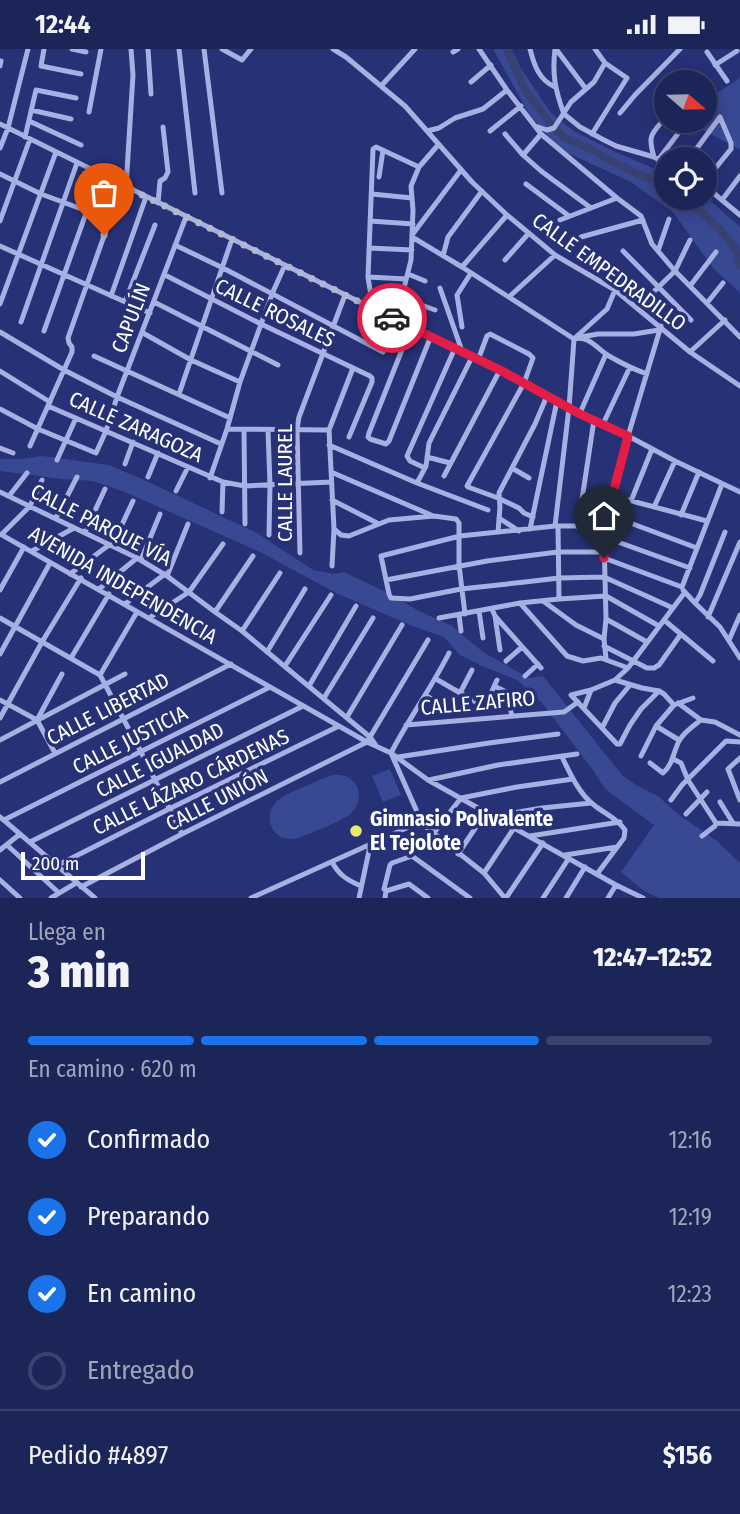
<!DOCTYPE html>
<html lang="es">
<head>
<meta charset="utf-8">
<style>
  :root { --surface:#1c2558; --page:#252d5e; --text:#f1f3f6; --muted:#a0a5ba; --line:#3a426e; --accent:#1a73e8 }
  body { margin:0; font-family:"Fira Sans Condensed",sans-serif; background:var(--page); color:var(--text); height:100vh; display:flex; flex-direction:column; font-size:26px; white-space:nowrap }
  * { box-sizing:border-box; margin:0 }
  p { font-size:23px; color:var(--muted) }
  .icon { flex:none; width:38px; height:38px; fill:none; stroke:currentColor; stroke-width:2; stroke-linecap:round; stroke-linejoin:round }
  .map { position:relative; height:849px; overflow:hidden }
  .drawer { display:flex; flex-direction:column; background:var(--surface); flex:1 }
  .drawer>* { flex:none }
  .needle { width:46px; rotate:110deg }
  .buttons { position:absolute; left:654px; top:21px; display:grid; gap:14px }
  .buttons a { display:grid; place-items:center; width:63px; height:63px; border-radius:50%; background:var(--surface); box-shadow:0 4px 18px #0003,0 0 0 2px var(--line); font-size:35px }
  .scale { position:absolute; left:21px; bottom:18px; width:124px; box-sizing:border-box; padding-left:7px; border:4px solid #fff; border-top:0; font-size:19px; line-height:24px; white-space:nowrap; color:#fff; -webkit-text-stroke:5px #263176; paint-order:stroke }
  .pin { position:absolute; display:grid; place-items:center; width:60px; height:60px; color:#fff; margin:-72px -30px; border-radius:50% 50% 50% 0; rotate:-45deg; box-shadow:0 0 7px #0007 }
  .pin .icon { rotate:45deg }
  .courier { position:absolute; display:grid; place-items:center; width:70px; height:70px; margin:-35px; border:5px solid #e11d48; border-radius:50%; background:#fff; color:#222; box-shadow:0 2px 9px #0007 }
  .head em { font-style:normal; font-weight:800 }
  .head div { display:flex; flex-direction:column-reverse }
  .head { display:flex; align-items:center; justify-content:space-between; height:119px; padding:0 28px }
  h1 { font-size:46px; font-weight:800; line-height:52px }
  .bar { display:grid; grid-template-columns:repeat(4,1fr); gap:10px 7px; align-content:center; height:84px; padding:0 28px }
  .bar i { height:9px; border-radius:5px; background:var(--line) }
  .bar .selected { background:var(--accent) }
  .bar p { grid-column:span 4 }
  .line { display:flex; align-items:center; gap:18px; padding:0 28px; border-top:2px solid var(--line) }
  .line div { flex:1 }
  ol { padding:0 28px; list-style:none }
  li { display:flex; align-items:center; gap:21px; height:77px }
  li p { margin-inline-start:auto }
  li .icon { padding:7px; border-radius:50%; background:var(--accent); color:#fff; stroke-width:4 }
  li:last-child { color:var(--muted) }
  li i { width:38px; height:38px; border:4px solid var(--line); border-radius:50% }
  .status { display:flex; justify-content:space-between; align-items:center; height:49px; padding:0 35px; background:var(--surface); direction:ltr }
  .status svg { height:19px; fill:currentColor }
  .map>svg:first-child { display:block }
  .green { fill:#394893 }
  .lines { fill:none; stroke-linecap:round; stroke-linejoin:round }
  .river { stroke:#384174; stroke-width:8 }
  .minor { stroke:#a7b0e2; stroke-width:5 }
  .done { stroke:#b3b7cf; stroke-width:7; stroke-dasharray:0 12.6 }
  .route { stroke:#e11d48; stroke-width:9 }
  .poi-dot { fill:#eaea6c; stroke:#263176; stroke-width:2.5 }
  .labels { text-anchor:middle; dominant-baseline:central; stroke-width:7; stroke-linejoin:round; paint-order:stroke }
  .street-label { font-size:21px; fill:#fff; stroke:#263176 }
  .poi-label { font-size:21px; font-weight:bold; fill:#fff; stroke:#263176; text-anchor:start }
</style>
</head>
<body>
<div class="status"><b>12:44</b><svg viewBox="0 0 49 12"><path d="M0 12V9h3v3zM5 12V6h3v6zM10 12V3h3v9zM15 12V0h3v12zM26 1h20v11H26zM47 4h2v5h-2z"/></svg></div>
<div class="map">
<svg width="740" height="849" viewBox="0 0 740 849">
  <rect width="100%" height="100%" fill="#263176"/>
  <path class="green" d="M493 0H512L520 18 551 64 574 82 615 103 667 125V149H705V147L740 178V244L713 219 673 163 631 133 559 100 529 65Z
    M740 29V101L687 72H705V52Z
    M42 407 109 416 142 430 257 484 313 521 334 525 344 523 394 547 417 561 452 577 483 603 529 629 543 627 622 726 636 736 658 747 679 766 717 792 740 814V849H659L644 842 621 823 654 776 605 740 593 721 542 654 517 631 480 616 460 606 444 588 410 576 338 545 260 503 125 443 93 432 62 430 0 422V410H22Z
    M390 720 401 746 383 753 372 727Z
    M332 726C341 725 351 727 356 736 362 745 358 759 349 766 338 774 313 783 299 789 289 791 280 790 274 782 267 773 269 759 277 752 288 743 318 732 332 726Z"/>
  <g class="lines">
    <path class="river" d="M507 0 524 39 549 73 565 89 593 101 605 109 639 126 655 131 667 142
      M681 149 688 150 721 182 735 199 740 216"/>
    <path class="minor" d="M44 0 41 17 81 25
      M72 0 86 3
      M148 0 151 45
      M179 0 195 144
      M204 0 222 144
      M222 0 242 11 251 0
      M333 0 346 8 405 57 472 133 507 166 555 206 615 241 690 303 740 337
      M479 0 507 41 541 85 617 149 641 167 652 195 675 222 740 288
      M530 0C534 16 539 31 555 38
      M555 0C552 25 555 41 564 65
      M556 0 586 40
      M453 3 458 0
      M707 3 727 32
      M715 16 737 2
      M0 17 1 12
      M471 33 491 16
      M381 37 415 0
      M31 61 71 70
      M89 63 101 0
      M620 64 635 46 680 0
      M564 65 580 78 604 91 616 97 654 108 667 115
      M29 72 81 96
      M0 75 396 271 431 287 580 364 628 387 675 412 740 443
      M535 77 547 81 554 79 571 53 594 33 605 14
      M427 82 439 79 455 69 483 60 507 41
      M490 82 521 57
      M505 85 523 106 541 122 591 159
      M592 85 627 29 605 14 595 0
      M25 88 36 41 76 49
      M0 99 8 79 28 0
      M523 106 541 85
      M654 108C647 85 652 85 667 67
      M689 110 720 68 731 94V100L705 132
      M658 111 683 78
      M0 125 41 145 87 162
      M379 128 383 101
      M526 135 569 167
      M705 137 740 166
      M126 138 133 26 131 0
      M372 145 412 149
      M722 151 740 127
      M158 154 160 132 165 129 168 123 163 78
      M560 171 617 149
      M0 172 30 90
      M370 172 413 175
      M412 186 461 121
      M412 188 462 218 574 290
      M581 188 643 171
      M175 196 223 219 383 303
      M0 197 150 264
      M369 199 412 201
      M623 202 691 271
      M658 202 669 170
      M443 207 448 188 482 142
      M505 211 529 184
      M462 218 507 166
      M408 225 425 232
      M165 226 261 275 370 327 372 329V333L349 388
      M368 228 406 230
      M690 237 716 203
      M440 239 462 302
      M111 247 146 148
      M509 248 555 206
      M402 249 435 261
      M125 253 155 176
      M154 253 278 316
      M707 254 723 234
      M0 255 56 103
      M637 259 675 222 690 191
      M375 260 372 253 368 228 373 100 376 98 419 118
      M396 271 411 211 413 161 411 137 419 118 438 96
      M21 273 77 114
      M411 278 369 384 368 388 370 390 386 395 389 392 431 287
      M462 278 457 246 471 224
      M44 282 100 125
      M0 283 64 321 117 348 221 395
      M143 284 191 311 240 333
      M576 288 607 260 615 241
      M581 288 598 285H634L659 281
      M574 290C589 286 597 300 609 307 621 314 633 320 647 325
      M690 303 725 271
      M94 307 230 369
      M478 311 487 287 490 285 529 305 533 309 524 334 467 437 468 438 498 449 519 459 524 464 533 468
      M0 322 50 353
      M179 345 232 190
      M48 357 223 433 245 437 331 433
      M0 360 38 380 96 404 106 382 117 348 186 168
      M580 364 606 305
      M603 375 630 318
      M227 380 329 381
      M244 381 245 475
      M268 381 270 436 269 486
      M329 396 417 434 488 461
      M30 397 72 303V298L69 294 68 289 122 136
      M0 399 13 404
      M427 408 450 414
      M57 411 76 369
      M125 415 133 393
      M425 419 410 412 407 407 455 299
      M512 419 529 429
      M331 423 431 466
      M444 427 500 321
      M148 428 158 404
      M210 429 227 380 240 333 272 245 285 216
      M417 434 426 417 429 394 472 308
      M176 442 188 418
      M0 443 137 509 167 527 215 563 242 582 370 688 375 695
      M9 447 27 424
      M613 447 707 472
      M332 451 377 474
      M631 452 652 400
      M654 458 675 412
      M222 463 223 433
      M609 466 697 499
      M681 466 699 423
      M56 469 77 428
      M499 469 519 482
      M555 477 569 359 574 290
      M558 477 559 550
      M578 477 594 371
      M606 477H555L460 487 381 507 389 545 391 549 410 550 461 540 525 533 559 529 604 528 673 559
      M334 480 341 486 349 487 389 471 434 467 456 470 459 474V516L465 565
      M530 480 557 352
      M85 483 105 440
      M498 483 500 458 499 444 535 375 547 347
      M0 485 367 693 391 704 428 731 616 836 643 849
      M2 485 30 457 42 431
      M604 488 690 519
      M112 497 133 452
      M32 502 74 479
      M300 504 297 380 299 368 345 246
      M604 509 682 538
      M141 511 160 465
      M332 517 334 480 329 381 353 319
      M70 525 109 496
      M167 527 188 475
      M386 531 487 512 558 503H604
      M682 538 722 435
      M99 540 137 509
      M0 541 24 498
      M683 541 695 554 720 578 740 609
      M543 552 576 576 604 590
      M520 554 567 607 583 612 601 609 628 619
      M695 554 700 546 725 483
      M125 555 165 525
      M492 560 495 567 541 619
      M479 562 483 589
      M215 563 253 507
      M459 566 461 582
      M495 567 500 601
      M708 568 740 493
      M0 569 100 626 141 703 182 785
      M149 569 189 543 223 495
      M439 569 520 554 559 550 606 547 659 577
      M606 570 647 593
      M664 571 713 612
      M242 582 280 524
      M729 591 740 566
      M604 597 647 619H654L659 616 681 585
      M267 603 305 540
      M0 605 50 514
      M71 609 109 545
      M606 610 604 590 606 570 604 488 628 387 661 277
      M506 612 522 598
      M285 617 331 546
      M100 626 137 563
      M525 627 538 615
      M436 630 481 656 487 653 497 631
      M615 631 642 639 659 642 664 645 674 656
      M309 637 356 557
      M494 637 519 649
      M659 642 641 660 630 676 620 695H617L571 646 591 641 615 631 628 619 685 543
      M460 644 472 621
      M425 646 438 654
      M490 646 509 655 512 667
      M324 649 373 569
      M0 651 37 671 55 704
      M678 654 701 671 715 673 740 686
      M584 659 591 641
      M347 668 402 576
      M0 669 42 593 81 529
      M37 671 62 625
      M406 676 564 663 578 653
      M656 677 679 691
      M602 679 615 654 630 636
      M0 691 125 625
      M391 704 418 765 427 779 484 824 505 849
      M391 704C409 669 432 638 449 604
      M641 707 656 677 674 656 693 649
      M398 708 489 694 558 685
      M562 708C570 724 579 745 594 756 605 765 617 769 625 781L624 789 597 825
      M740 709 728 720 740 751
      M673 710 681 714 688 731 716 774
      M650 714 663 724C673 715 673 704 679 692 684 683 693 677 701 671
      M429 731 498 716 577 705
      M0 733 231 615
      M671 751 682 736 726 692 740 693
      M720 753 733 774
      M686 765 707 743
      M494 767 542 759 591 754
      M0 768 95 849
      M4 771 270 638
      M716 774 740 775
      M433 785 461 749 517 738 573 730
      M530 787 620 773
      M702 787 715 777 716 774
      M30 793 303 657
      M7 796 59 844
      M0 801 20 785
      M458 805 486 763
      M565 806 617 798
      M332 813C339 826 347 831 361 837
      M56 817 169 760 339 677
      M484 824 514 779
      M0 831 20 849
      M81 838 182 785 367 693 428 591
      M386 842 409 835 428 849
      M51 849 76 834
      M251 849 422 772
      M359 849 370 797
      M385 849 386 842 384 840 390 816 392 814 412 807 470 849
      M506 849 543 794
      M543 849 569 809
      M566 849 585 818
      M608 849 616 836"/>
  </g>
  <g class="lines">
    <path class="done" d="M104 186 122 136 392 269"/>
    <path class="route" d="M392 269 500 321 580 365 628 387C619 425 603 469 604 509"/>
  </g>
  <circle class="poi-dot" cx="356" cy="782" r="7"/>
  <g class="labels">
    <g class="street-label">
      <text transform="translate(609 223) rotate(36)">CALLE EMPEDRADILLO</text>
      <text transform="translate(275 264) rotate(26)">CALLE ROSALES</text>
      <text transform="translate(131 269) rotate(-69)">CAPULÍN</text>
      <text transform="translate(136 378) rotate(24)">CALLE ZARAGOZA</text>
      <text transform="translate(285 434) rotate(-90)">CALLE LAUREL</text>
      <text transform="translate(101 476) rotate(27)">CALLE PARQUE VÍA</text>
      <text transform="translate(123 536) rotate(30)">AVENIDA INDEPENDENCIA</text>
      <text transform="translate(478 654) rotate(-5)">CALLE ZAFIRO</text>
      <text transform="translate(108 660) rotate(-27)">CALLE LIBERTAD</text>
      <text transform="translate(130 691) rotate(-27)">CALLE JUSTICIA</text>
      <text transform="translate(160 711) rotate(-27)">CALLE IGUALDAD</text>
      <text transform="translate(191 733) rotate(-26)">CALLE LÁZARO CÁRDENAS</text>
      <text transform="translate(217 751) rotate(-27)">CALLE UNIÓN</text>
    </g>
    <g class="poi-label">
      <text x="370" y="770">Gimnasio Polivalente<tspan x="370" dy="24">El Tejolote</tspan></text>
    </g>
  </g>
</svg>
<div class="buttons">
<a><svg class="needle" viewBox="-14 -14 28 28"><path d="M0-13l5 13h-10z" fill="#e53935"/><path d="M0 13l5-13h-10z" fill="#a0a5ba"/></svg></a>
<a><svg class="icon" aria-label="locate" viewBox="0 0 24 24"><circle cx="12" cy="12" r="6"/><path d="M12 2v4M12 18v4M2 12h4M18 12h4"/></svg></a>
</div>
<div class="scale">200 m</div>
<div class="pin" style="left:104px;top:186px;background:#ea580c"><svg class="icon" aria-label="bag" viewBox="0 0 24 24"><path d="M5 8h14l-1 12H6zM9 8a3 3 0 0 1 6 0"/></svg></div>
<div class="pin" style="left:604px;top:509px;background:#1f2937"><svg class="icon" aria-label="home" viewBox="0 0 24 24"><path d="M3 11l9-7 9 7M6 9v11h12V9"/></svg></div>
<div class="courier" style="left:392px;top:269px"><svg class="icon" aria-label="car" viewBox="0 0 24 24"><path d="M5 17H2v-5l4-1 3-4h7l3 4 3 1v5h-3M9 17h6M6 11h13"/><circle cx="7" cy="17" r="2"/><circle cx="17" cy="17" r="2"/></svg></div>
</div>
<section class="drawer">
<div class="head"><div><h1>3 min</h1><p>Llega en</p></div><em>12:47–12:52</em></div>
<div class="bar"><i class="selected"></i><i class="selected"></i><i class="selected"></i><i></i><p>En camino · 620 m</p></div>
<ol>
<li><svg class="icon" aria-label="check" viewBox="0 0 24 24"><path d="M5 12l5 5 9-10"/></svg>Confirmado<p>12:16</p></li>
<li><svg class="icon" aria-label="check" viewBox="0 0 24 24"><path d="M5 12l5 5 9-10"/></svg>Preparando<p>12:19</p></li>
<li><svg class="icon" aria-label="check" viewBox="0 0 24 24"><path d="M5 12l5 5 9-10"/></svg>En camino<p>12:23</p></li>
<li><i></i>Entregado</li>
</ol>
<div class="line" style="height:91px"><div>Pedido #4897</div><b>$156</b></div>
</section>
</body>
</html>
